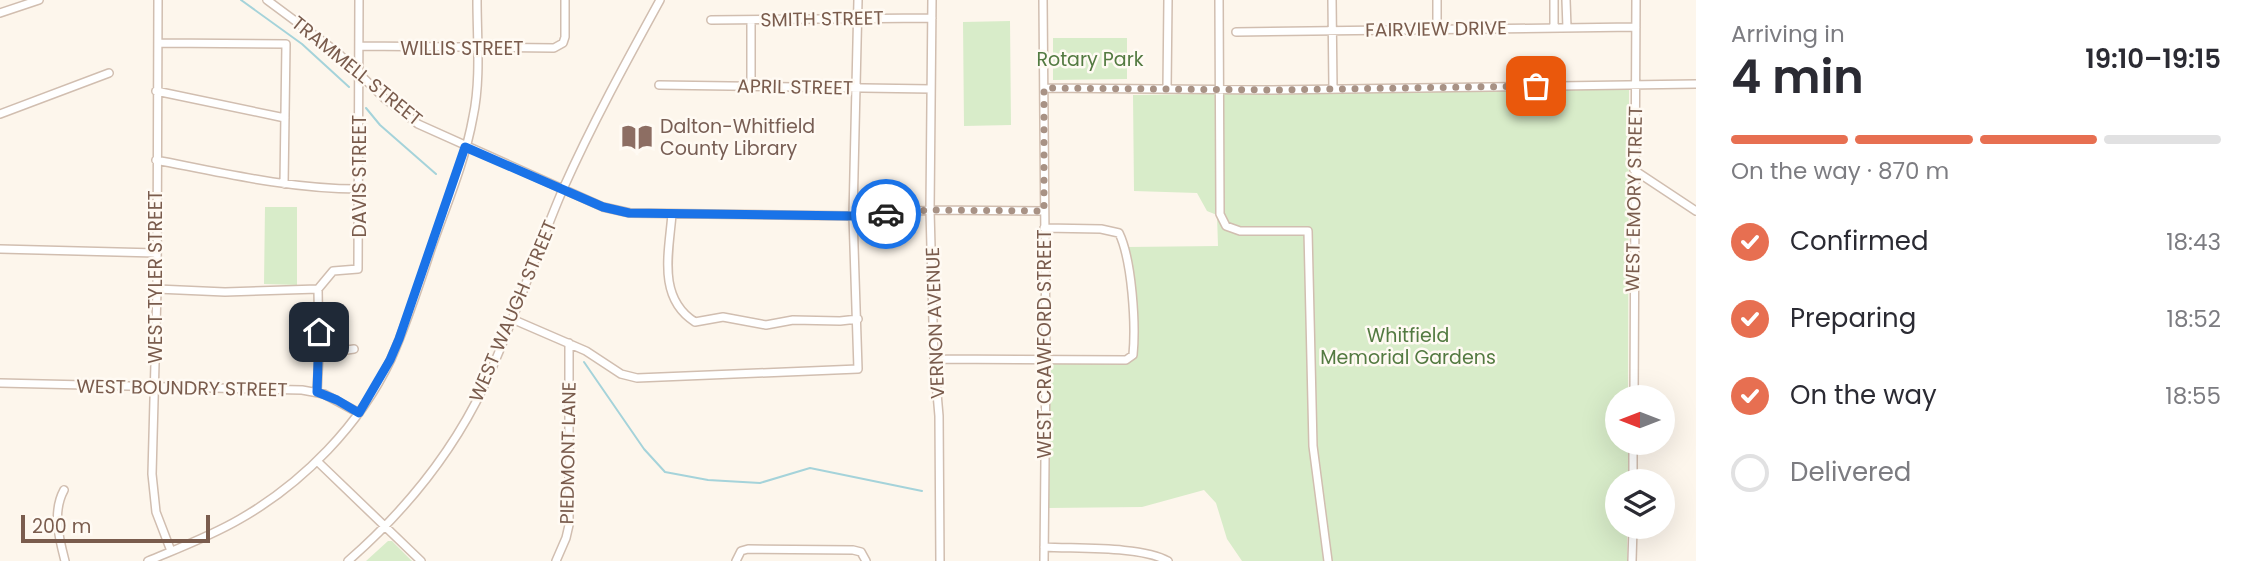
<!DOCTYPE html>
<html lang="en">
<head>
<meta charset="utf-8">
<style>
  :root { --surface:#fff; --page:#f2f2f3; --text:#2b2b33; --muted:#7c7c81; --line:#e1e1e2; --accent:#e76f51 }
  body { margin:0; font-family:Poppins,sans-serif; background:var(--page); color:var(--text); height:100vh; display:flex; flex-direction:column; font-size:26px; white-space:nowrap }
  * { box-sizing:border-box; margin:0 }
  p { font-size:23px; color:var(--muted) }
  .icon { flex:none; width:38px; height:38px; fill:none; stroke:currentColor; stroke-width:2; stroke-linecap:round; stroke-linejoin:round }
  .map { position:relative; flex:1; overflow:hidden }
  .drawer { display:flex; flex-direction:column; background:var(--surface); width:560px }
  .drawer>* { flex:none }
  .needle { width:46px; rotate:270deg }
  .controls { position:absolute; left:1605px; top:385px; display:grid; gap:14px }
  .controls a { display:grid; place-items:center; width:70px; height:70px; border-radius:50%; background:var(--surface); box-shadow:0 7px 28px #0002; font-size:35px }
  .scale { position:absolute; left:21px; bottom:18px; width:189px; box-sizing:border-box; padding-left:7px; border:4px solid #7a5c4d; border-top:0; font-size:19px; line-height:24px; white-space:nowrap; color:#7a5c4d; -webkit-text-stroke:5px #fffaf3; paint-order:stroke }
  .pin { position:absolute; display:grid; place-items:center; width:60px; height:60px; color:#fff; margin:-30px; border-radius:14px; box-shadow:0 4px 10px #0006 }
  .courier { position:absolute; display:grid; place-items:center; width:70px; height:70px; margin:-35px; border:5px solid #1a73e8; border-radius:50%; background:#fff; color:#222; box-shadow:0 2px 9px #0007 }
  .summary em { font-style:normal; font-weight:600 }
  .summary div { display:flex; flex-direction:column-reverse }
  .summary { display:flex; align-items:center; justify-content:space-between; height:119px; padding:0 35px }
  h1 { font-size:46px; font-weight:600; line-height:52px }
  .bar { display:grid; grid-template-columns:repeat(4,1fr); gap:10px 7px; align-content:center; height:84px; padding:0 35px }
  .bar i { height:9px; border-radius:5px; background:var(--line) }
  .bar .selected { background:var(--accent) }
  .bar p { grid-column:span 4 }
  ol { padding:0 35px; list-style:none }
  li { display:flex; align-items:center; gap:21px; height:77px }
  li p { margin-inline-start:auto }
  li .icon { padding:7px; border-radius:50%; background:var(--accent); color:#fff; stroke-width:4 }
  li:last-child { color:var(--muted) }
  li i { width:38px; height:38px; border:4px solid var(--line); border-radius:50% }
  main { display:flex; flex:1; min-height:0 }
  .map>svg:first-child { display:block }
  .green { fill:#d8ecc9 }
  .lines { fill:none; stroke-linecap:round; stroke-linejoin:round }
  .stream { stroke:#a5d3da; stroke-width:2 }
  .minor-casing { stroke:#d1beb0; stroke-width:10 }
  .minor { stroke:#fff; stroke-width:7 }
  .done { stroke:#a89285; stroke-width:7; stroke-dasharray:0 12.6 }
  .route { stroke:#1a73e8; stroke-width:9 }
  .labels { text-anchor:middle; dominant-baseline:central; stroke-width:5; stroke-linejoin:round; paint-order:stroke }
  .street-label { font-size:19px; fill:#7a5c4d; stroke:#fffaf3 }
  .park-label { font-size:19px; fill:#537a41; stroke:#fffaf3 }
  .education-label { font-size:19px; fill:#785e54; stroke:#fffaf3; text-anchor:start }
</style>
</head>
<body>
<main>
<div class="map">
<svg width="1696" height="561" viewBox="0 0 1696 561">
  <rect width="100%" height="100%" fill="#fdf6ec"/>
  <path class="green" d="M1010 21 1011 125 964 126 963 22Z
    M1053 38H1127V79L1053 80Z
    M1629 88 1628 397H1617V443H1628V481H1617V527H1627V561H1242L1227 539 1216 503 1204 490 1142 507 1048 508 1049 363H1121L1134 359C1145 329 1132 278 1128 247L1218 246 1217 215 1207 211 1197 193 1134 191 1133 95Z
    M265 207H297V285L264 284Z
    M388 541H392L412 561H366Z"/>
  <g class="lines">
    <path class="stream" d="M241 0 302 44 349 87
      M366 108 380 125 436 174
      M584 362 644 449 665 472 708 480 760 483 810 468 922 491"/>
    <defs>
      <path id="minor" d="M158 0 157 289 152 474 156 512 171 551
        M267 0 337 52 384 98 418 124 603 207 630 213 853 216 930 210 1044 211
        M932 0 930 210 934 359 939 416 940 561
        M1043 0 1046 359 1044 561
        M1219 0 1220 214 1226 226 1240 231H1308L1313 446 1328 561
        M1332 0 1333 88
        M1437 0V29
        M1554 0V28
        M1566 0 1567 28
        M0 13 39 0
        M711 20 932 18
        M751 20V86
        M1236 32 1636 27
        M158 43 286 44 284 184
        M359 46 554 48 563 43 565 37V0
        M659 85 931 89
        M1044 88 1272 90 1696 84
        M1167 89 1168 0
        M156 91 285 118
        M0 114 109 73
        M156 160C223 173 290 189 359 189
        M1634 170 1696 211
        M672 214C669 252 657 298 695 322L723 317 766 325 793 320 840 321 858 319
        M0 249 156 253
        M157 289 225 292 318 289 333 271 358 269 359 0
        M512 319 586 351 621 374 637 378 858 369 853 216 858 0
        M319 354 354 349
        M934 359 1126 360 1133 355C1136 324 1132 260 1119 233L1101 229 1044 228
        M0 383 302 390 324 394 359 413
        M317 392 319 354 318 289
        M1634 397 1636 0
        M317 461 421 561
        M1633 481V443
        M64 490C52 512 59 538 65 561
        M1044 547C1076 549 1141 546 1168 561
        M148 561C179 548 211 536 240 519 303 483 360 425 391 359 407 323 419 286 431 249 446 206 465 162 473 117 481 80 477 38 477 0
        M348 561C404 512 452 453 484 386 514 322 535 254 563 189 592 124 626 62 660 0
        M556 561 566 538 569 525V343
        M736 561 741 551 748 549 853 550 861 552 866 561
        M1632 561 1633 527"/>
    </defs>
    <use href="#minor" class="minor-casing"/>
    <use href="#minor" class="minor"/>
  </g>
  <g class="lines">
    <path class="done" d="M886 214 930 210 1044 211V88L1272 90 1536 86"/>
    <path class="route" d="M319 332 317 392 337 400 359 413 390 360 399 339 465 147 603 207 629 213 853 216 886 214"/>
  </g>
  <defs>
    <symbol id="library-bare" viewBox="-9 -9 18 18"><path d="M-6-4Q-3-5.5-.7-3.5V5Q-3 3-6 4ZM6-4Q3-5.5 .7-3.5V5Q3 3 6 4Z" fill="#8d6e63" stroke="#fffaf3" stroke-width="2.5" paint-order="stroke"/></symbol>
  </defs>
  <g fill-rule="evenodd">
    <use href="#library-bare" x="615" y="115" width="44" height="44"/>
  </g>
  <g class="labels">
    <g class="street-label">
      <text transform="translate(822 19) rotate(-1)">SMITH STREET</text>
      <text transform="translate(1436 29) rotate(-1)">FAIRVIEW DRIVE</text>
      <text x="462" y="48">WILLIS STREET</text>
      <text transform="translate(357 71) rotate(39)">TRAMMELL STREET</text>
      <text transform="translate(795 87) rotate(1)">APRIL STREET</text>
      <text transform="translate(359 176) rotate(-90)">DAVIS STREET</text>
      <text transform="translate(1634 199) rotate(-89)">WEST EMORY STREET</text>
      <text transform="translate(155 277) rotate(-90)">WEST TYLER STREET</text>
      <text transform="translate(513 311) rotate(-67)">WEST WAUGH STREET</text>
      <text transform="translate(935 323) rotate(-92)">VERNON AVENUE</text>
      <text transform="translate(1044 344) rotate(-90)">WEST CRAWFORD STREET</text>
      <text transform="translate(182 388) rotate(1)">WEST BOUNDRY STREET</text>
      <text transform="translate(568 453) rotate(-89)">PIEDMONT LANE</text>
    </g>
    <g class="park-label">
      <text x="1090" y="59">Rotary Park</text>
      <text x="1408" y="335">Whitfield<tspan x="1408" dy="22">Memorial Gardens</tspan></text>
    </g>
    <g class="education-label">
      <text x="660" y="126">Dalton-Whitfield<tspan x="660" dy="22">County Library</tspan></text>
    </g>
  </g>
</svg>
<div class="controls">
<a><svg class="needle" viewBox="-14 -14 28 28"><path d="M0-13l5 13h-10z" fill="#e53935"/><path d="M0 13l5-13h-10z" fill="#7c7c81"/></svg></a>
<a><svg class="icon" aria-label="layers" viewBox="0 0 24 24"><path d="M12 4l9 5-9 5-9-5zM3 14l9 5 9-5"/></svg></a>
</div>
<div class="scale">200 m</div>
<div class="pin" style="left:1536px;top:86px;background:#ea580c"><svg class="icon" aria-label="bag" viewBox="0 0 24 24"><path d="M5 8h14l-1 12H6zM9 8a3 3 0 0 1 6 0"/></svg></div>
<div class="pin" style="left:319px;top:332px;background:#1f2937"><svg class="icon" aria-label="home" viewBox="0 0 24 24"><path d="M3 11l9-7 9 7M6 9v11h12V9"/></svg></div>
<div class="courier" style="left:886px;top:214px"><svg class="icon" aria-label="car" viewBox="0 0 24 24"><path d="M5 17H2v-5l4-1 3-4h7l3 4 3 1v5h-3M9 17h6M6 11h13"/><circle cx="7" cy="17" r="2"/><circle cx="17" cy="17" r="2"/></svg></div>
</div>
<section class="drawer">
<div class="summary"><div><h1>4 min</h1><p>Arriving in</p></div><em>19:10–19:15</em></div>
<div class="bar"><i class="selected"></i><i class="selected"></i><i class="selected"></i><i></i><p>On the way · 870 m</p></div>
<ol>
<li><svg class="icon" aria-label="check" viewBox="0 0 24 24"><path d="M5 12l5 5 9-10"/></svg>Confirmed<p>18:43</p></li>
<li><svg class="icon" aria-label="check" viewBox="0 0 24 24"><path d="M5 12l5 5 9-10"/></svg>Preparing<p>18:52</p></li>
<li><svg class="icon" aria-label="check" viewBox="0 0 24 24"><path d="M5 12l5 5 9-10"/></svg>On the way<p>18:55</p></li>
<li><i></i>Delivered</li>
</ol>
</section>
</main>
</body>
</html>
